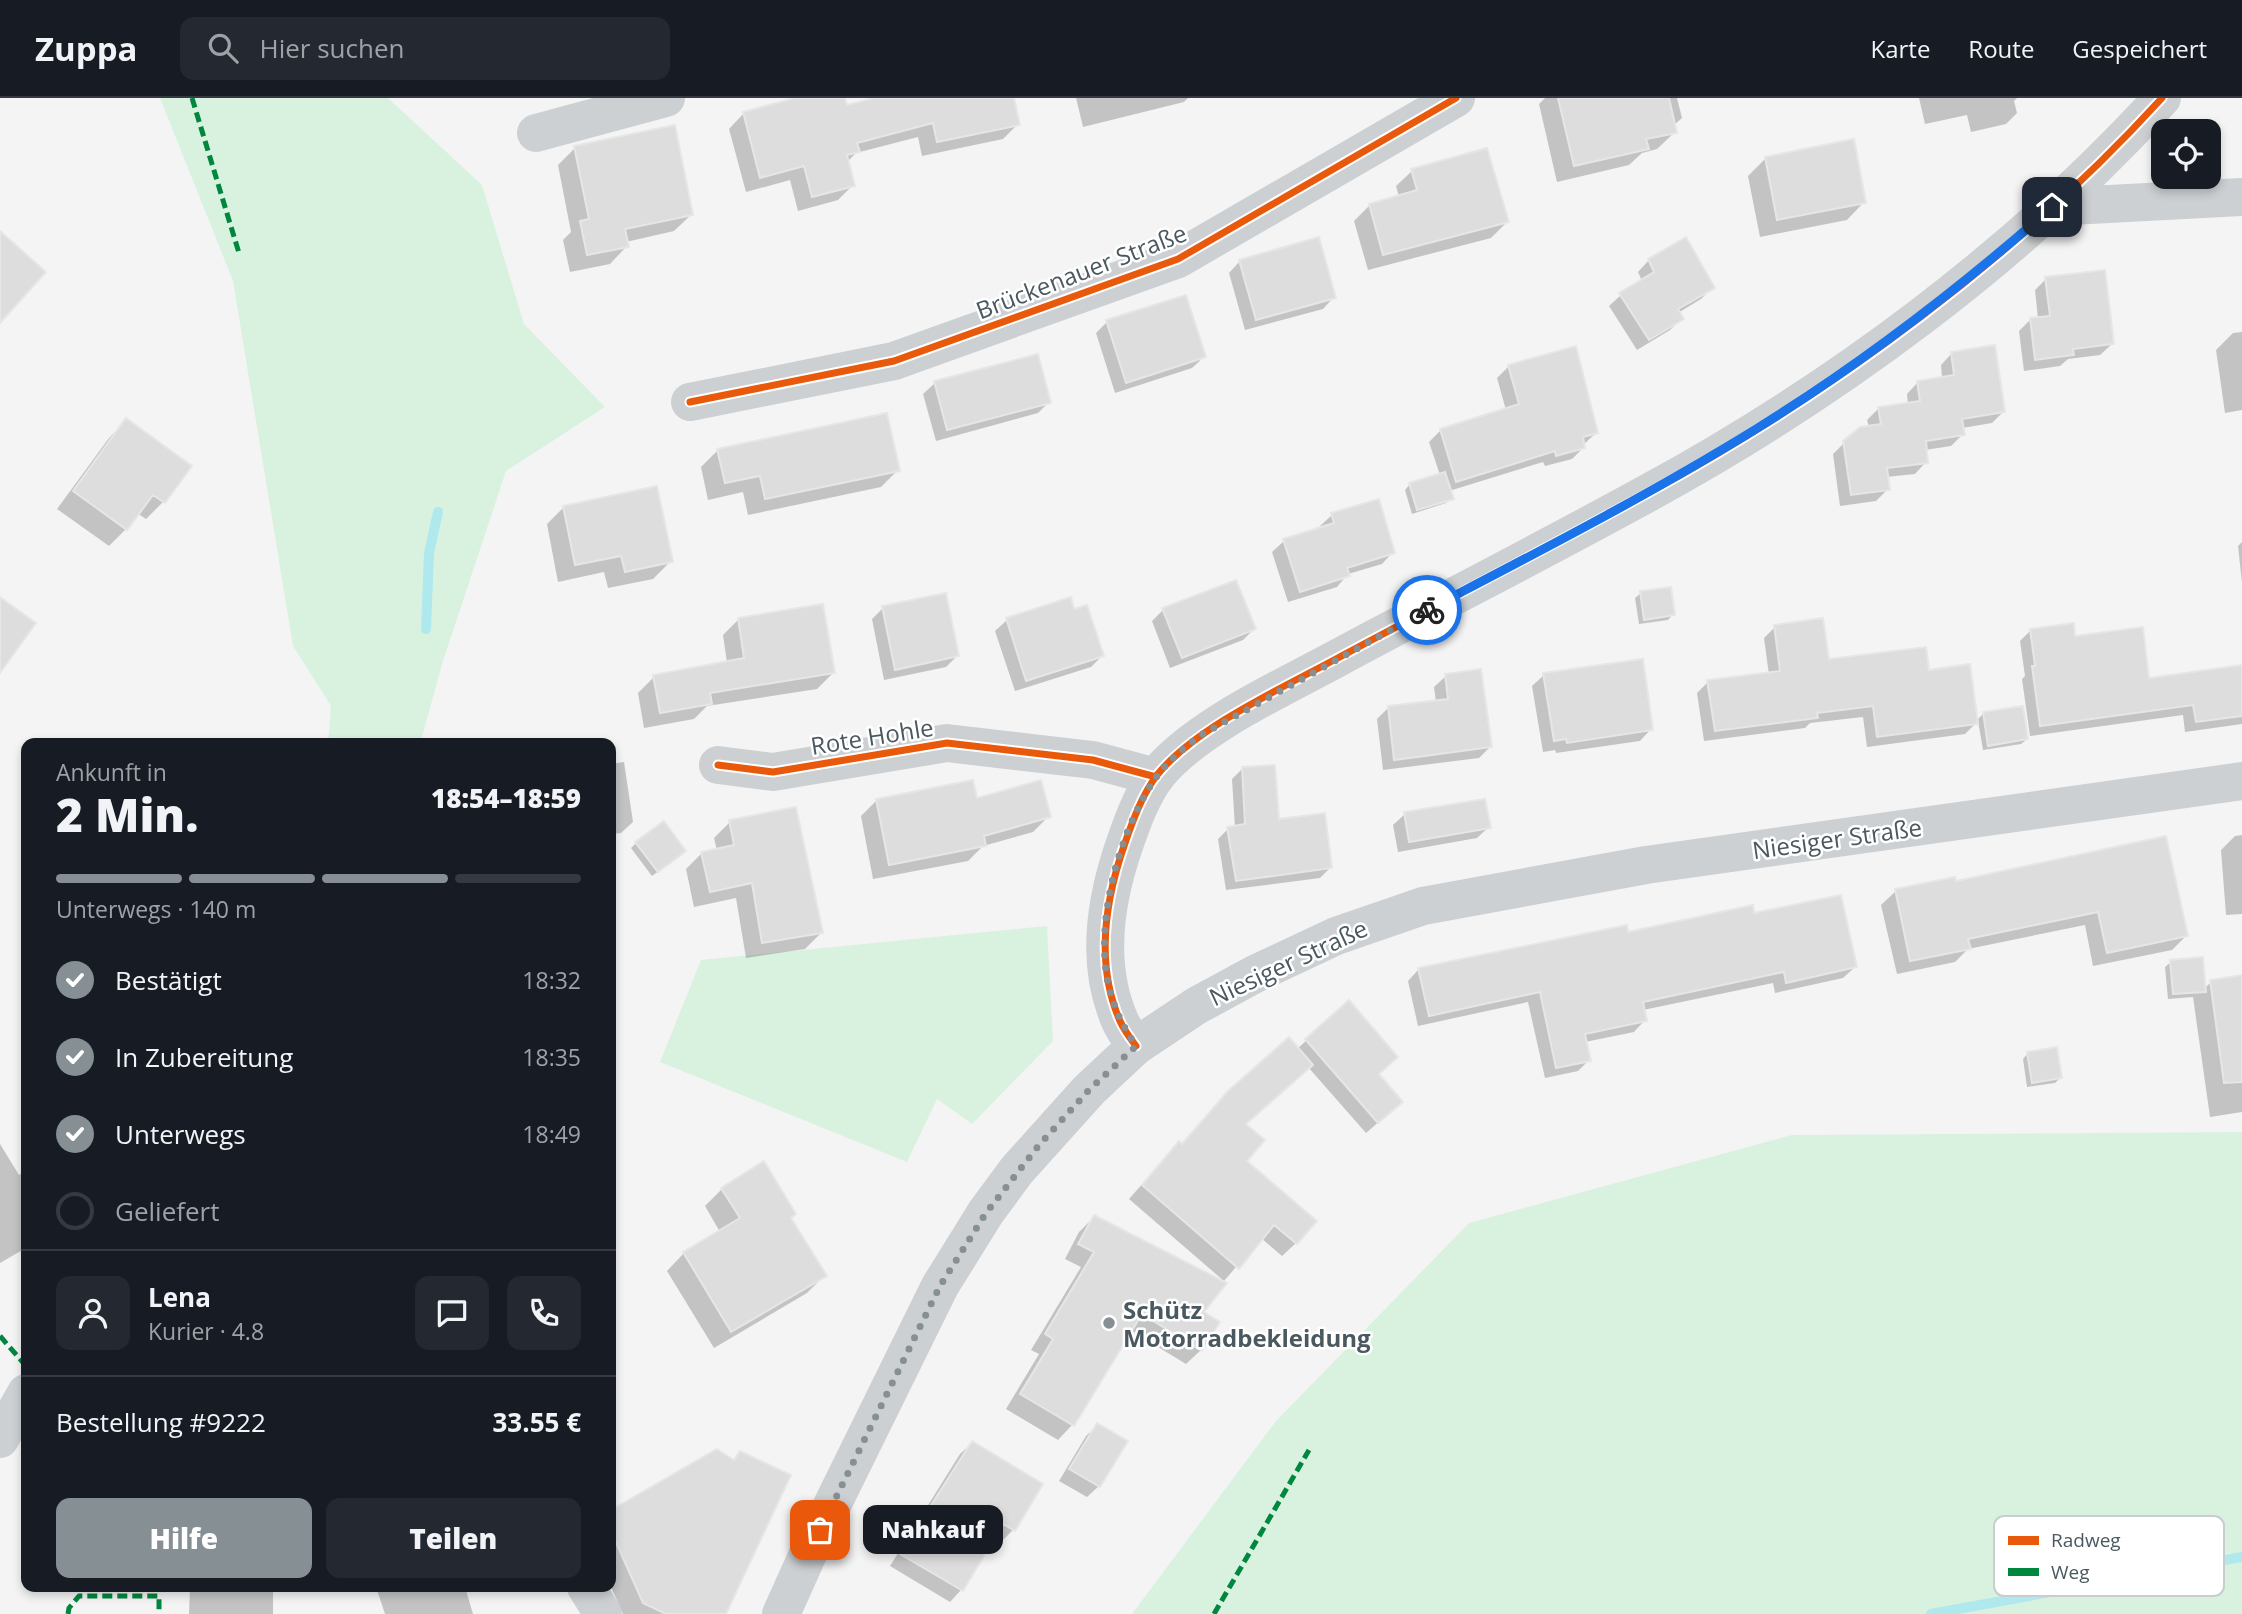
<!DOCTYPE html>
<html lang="de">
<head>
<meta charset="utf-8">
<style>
  :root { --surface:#171b24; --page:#242831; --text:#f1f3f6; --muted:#9ea1a6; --line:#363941; --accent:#868f94 }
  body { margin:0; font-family:"Open Sans",sans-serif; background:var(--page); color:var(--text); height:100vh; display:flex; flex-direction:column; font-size:26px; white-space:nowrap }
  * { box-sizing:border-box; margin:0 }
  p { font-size:23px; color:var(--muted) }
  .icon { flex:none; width:38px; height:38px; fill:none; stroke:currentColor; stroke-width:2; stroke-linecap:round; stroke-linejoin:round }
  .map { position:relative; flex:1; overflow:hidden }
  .details { position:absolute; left:21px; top:640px; width:595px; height:854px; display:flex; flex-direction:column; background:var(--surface); border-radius:14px; box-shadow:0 4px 10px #0003 }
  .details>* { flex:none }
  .controls { position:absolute; left:2151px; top:21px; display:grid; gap:14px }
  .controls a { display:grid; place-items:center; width:70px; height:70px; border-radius:14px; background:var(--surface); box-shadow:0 4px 10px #0003; font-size:35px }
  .pin { position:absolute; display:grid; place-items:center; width:60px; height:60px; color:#fff; margin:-30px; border-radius:14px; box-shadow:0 4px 10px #0006 }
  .courier { position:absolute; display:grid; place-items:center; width:70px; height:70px; margin:-35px; border:5px solid #1a73e8; border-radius:50%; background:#fff; color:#222; box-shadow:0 2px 9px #0007 }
  .bubble { position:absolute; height:49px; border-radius:14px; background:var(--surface); box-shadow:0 4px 10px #0003; font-size:23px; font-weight:800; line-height:49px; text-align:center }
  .headline em { font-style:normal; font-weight:800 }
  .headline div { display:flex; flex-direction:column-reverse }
  .headline { display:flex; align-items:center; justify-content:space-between; height:119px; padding:0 35px }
  h1 { font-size:46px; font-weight:800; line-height:52px }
  .bar { display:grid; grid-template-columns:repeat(4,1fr); gap:10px 7px; align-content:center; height:84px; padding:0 35px }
  .bar i { height:9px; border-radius:5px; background:var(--line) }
  .bar .active { background:var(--accent) }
  .bar p { grid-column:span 4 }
  .line { display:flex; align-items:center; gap:18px; padding:0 35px; border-top:2px solid var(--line) }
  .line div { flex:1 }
  .round { display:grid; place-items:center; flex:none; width:74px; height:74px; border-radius:14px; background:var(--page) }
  ol { padding:0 35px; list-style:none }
  li { display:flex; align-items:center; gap:21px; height:77px }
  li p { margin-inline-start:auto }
  li .icon { padding:7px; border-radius:50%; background:var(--accent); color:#fff; stroke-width:4 }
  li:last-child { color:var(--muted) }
  li i { width:38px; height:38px; border:4px solid var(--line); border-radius:50% }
  .primary-button { display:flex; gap:14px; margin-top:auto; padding:14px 35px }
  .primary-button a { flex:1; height:80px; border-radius:14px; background:var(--accent); color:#fff; font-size:28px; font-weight:800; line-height:80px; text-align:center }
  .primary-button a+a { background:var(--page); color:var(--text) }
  header { display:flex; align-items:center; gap:42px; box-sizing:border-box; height:98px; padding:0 35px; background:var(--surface); border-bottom:2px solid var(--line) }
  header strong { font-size:33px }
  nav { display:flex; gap:38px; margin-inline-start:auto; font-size:24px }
  .search { width:490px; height:63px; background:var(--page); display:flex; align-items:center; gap:18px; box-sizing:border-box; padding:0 24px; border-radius:14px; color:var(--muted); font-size:26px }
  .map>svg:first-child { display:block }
  .green { fill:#d9f2e0 }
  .shadow { fill:#0003 }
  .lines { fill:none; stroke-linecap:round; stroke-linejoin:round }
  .stream { stroke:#afe9ee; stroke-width:10 }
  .building { fill:#ddddde; stroke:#e5e6e6; stroke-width:2 }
  .minor { stroke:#cdd0d2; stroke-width:38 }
  .secondary { stroke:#cdd0d2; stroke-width:38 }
  .quiet { stroke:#00873e; stroke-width:5; stroke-dasharray:10 5; stroke-linecap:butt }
  .cycleway-casing { stroke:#fff; stroke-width:11 }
  .cycleway { stroke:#e8590c; stroke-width:7 }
  .done { stroke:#868f94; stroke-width:7; stroke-dasharray:0 12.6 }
  .route { stroke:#1a73e8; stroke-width:9 }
  .poi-dot { fill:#868f94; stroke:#fff; stroke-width:2.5 }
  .labels { text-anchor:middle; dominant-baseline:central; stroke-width:5; stroke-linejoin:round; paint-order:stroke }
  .street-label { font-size:24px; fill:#4a5860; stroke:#fff }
  .poi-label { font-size:24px; font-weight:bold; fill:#4a5860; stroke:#fff; text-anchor:start }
  .key { fill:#fff; stroke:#c9cdcf; stroke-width:2 }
  .key-label { font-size:19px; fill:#4a5860 }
</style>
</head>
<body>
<header>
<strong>Zuppa</strong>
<div class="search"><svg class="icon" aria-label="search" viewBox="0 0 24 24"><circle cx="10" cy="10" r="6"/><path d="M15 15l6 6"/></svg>Hier suchen</div>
<nav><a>Karte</a><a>Route</a><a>Gespeichert</a></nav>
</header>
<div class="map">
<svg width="2242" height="1516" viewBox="0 0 2242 1516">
  <rect width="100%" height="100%" fill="#f4f4f4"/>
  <path class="green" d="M160 0H388L482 87 524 226 605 309 506 373 443 563 420 646H328L331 608 293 548 233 183Z
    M1047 828 1053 943 972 1026 937 1001 907 1064 660 964 701 862Z
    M2242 1034V1516H1132L1276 1323 1469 1125 1792 1037Z"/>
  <path class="shadow" d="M802 0H843L846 9 881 0H1012L1018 26 1003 41 922 58 918 39 856 55 847 64 853 87 838 102 798 113 790 82 746 94 729 31 744 15Z
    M1076 0H1188L1184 4 1083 29Z
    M1545 0H1677L1682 20 1673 28 1675 34 1657 51 1642 55 1629 67 1557 84 1539 6Z
    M1919 0H2017L2014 3 2017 15 2006 26 1971 34 1967 17 1925 26Z
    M575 50 692 116 674 133 626 144 627 148 610 166 570 174 563 142 571 134 558 67Z
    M1766 60 1864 104 1847 122 1760 139 1748 78Z
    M1412 73 1507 124 1491 140 1368 172 1354 123 1370 107 1399 99 1396 88Z
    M1649 162 1713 189 1701 201 1678 215 1681 221 1670 232 1637 252 1609 208 1621 197 1642 183 1638 174Z
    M1240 163 1334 199 1323 211 1245 232 1229 175Z
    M2046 181 2112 246 2100 257 2068 261 2060 268 2024 273 2019 233 2031 221H2038L2035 192Z
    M1107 224 1204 259 1192 270 1115 295 1096 235Z
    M2242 234V312L2225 315 2216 252 2233 235Z
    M1952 255 2003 314 1992 325 1962 330 1963 336 1951 348 1925 352 1926 364 1915 376 1886 379 1888 391 1876 403 1840 408 1833 356 1845 344 1869 329 1867 322 1879 310 1908 307 1907 296 1918 284 1942 280 1941 267Z
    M1509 268 1596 335 1583 347V350L1572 361 1545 368 1543 364 1449 393 1452 400 1446 405 1412 416 1405 392 1410 386 1440 377 1429 344 1441 332 1506 312 1497 280Z
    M935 285 1049 304 1038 315 936 343 923 296Z
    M126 323 189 368 163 404 146 421 137 415 126 431 109 448 57 411 109 340Z
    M718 352 898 372 881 389 748 417 743 394 708 402 701 369Z
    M564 409 671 463 653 481 608 490 604 474 558 484 547 426Z
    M1332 417 1393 454 1382 466 1348 476 1337 489 1288 504 1272 454 1284 443 1321 431 1320 428Z
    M2242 444V485L2238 448Z
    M1641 495 1673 516 1668 522 1639 526 1635 500Z
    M883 510 957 558 946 569 884 582 872 521Z
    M1163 512 1254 531 1243 542 1170 570 1152 523Z
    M1073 513 1102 558 1091 569 1015 593 995 533 1007 522Z
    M739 521 833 575 817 591 707 608 694 621 644 630 638 595 654 579 727 565 723 537Z
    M1775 529 1828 562 1927 574 1976 623 1983 616 2027 641 2021 646 1983 652 1978 623 1965 636 1867 649 1863 619 1810 625 1805 630 1704 643 1697 595 1708 584 1769 577 1764 540Z
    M2031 532 2074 540 2148 582 2242 569V626L2185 634 2183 617 2030 638 2022 581 2025 578 2020 543Z
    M1544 577 1651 631 1640 643 1556 655 1555 652 1543 654 1532 588Z
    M1446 578 1490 649 1479 660 1383 672 1377 621 1388 610 1436 604 1434 589Z
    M624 664 633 724 621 735 611 736V666Z
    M1242 671 1277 723 1330 770 1320 780 1226 792 1218 741 1228 731 1235 730 1232 681Z
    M876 703H975L1049 718 1033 734 983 748 968 763 873 781 861 718Z
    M1405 716 1489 729 1477 740 1398 754 1393 727Z
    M730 724 821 835 805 851 746 860 736 800 694 809 686 771 702 755 717 753 714 740Z
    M2242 737V816L2226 817 2221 752 2235 738Z
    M2165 740 2186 838 2172 852 2093 868 2085 827 1968 851 1955 864 1897 876 1881 807 1896 793 1955 785Z
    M636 745 679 758 652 778 631 750Z
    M1753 817 1855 869 1843 880 1775 895 1773 885 1643 912 1645 922 1634 934 1585 944 1589 962 1578 973 1545 980 1528 904 1418 928 1408 883 1419 871Z
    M2171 864 2204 891 2211 884 2242 879V1014L2210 1019 2193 899 2168 901 2165 869Z
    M1349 904 1389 1015 1366 1035 1308 969 1244 1027V1064L1296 1145 1282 1158 1261 1140 1224 1183 1129 1101 1166 1059 1179 1045 1181 1047 1229 994 1297 951Z
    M2028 955 2060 980 2055 985 2027 989 2023 961Z
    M0 1046 19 1077 26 1073V1150L0 1165Z
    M722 1091 789 1121 824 1178 807 1195 714 1250 667 1173 684 1155 720 1134 705 1108Z
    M1094 1119 1201 1214V1252L1186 1266 1130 1232 1072 1327 1058 1342 1006 1311 1039 1256 1031 1252 1081 1169 1065 1161 1079 1134Z
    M1098 1327 1099 1388 1087 1399 1059 1383 1086 1338Z
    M972 1345 1041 1386 1013 1432 1002 1443 994 1438 961 1492 950 1504 890 1468 960 1356Z
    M717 1354 733 1363 740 1355 724 1516H623L611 1489V1414Z
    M190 1489H273V1516H189Z
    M376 1489H465L473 1516H385Z"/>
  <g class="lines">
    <path class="stream" d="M426 531 429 455 438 414
      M1931 1516 2242 1459"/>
  </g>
  <path class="building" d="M795 0H845L847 7 874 0H1014L1020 27 937 44 933 25 857 45 860 54 847 57 855 88 812 99 804 68 760 80 743 14Z
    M1558 0H1669L1677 35 1646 41 1649 51 1574 68Z
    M675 27 693 117 625 131 629 149 587 157 580 123 589 121 574 48Z
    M1854 41 1866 105 1777 122 1765 59Z
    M1487 50 1509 124 1383 157 1369 106 1417 92 1411 71Z
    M0 133 46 174 0 225Z
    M1319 139 1336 200 1256 222 1239 162Z
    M1686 139 1715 190 1678 211 1684 221 1649 242 1619 195 1654 174 1648 161Z
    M2105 172 2114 246 2073 251 2074 257 2035 262 2030 220 2050 218 2045 179Z
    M1186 197 1206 259 1126 285 1106 222Z
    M1995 247 2005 314 1962 321 1965 337 1926 343 1928 365 1887 370 1890 392 1851 397 1843 343 1860 329 1881 326 1878 309 1920 303 1917 283 1954 277 1951 254Z
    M1576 248 1598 335 1583 339 1585 350 1556 358 1555 353 1456 384 1440 331 1519 306 1508 267Z
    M1038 256 1051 305 947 332 934 283Z
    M887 315 900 373 765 401 760 378 725 385 717 351Z
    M126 320 192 368 165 405 153 397 127 432 73 393Z
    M1445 374 1454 401 1417 412 1409 385Z
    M657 388 673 464 625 474 621 458 575 467 563 408Z
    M1379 401 1395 455 1347 470 1350 478 1300 494 1283 441 1334 425 1331 415Z
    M1236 482 1256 531 1182 560 1162 510Z
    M1671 489 1675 517 1644 522 1640 493Z
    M946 495 959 558 895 572 882 508Z
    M0 499 36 525 0 575Z
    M1071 499 1074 511 1087 507 1104 558 1026 583 1006 520Z
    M823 506 835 575 710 595 712 606 660 615 653 577 744 560 738 520Z
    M1823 520 1829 561 1926 549 1929 572 1970 566 1978 626 1877 639 1873 608 1817 615 1818 620 1715 633 1707 582 1780 573 1774 527Z
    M2074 525 2075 538 2143 529 2149 580 2242 567V618L2196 624 2193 607 2040 628 2032 568H2035L2030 531Z
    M1643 561 1653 632 1567 645 1566 641 1554 643 1543 575Z
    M1481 571 1492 649 1394 662 1388 608 1448 601 1445 576Z
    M2023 608 2028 641 1988 648 1983 614Z
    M1275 667 1279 721 1325 715 1332 770 1236 783 1227 729 1245 726 1242 669Z
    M973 682 977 700 1041 682 1051 719 984 738 986 748 889 767 876 701Z
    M1485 701 1491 730 1409 744 1404 714Z
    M796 709 823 835 762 845 752 785 710 794 701 754 734 747 729 722Z
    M664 723 686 753 658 774 635 744Z
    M2166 738 2188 838 2107 855 2098 814 1968 841 1971 851 1910 863 1895 791 1955 779 1956 783Z
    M1841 797 1857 869 1786 885 1784 874 1643 904 1647 923 1585 936 1591 963 1556 970 1540 894 1429 918 1418 870 1627 827 1628 834 1753 807 1754 815Z
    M2203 859 2206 894 2173 896 2170 862Z
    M2242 877V984L2224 985 2210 882Z
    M1349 902 1398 959 1379 976 1403 1004 1378 1025 1305 941Z
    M1289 939 1313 967 1246 1026 1265 1042 1247 1063 1317 1123 1297 1146 1274 1127 1239 1171 1142 1087 1179 1043 1182 1046 1228 993Z
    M2057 949 2062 980 2032 985 2027 954Z
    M764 1063 796 1116 791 1120 827 1178 731 1234 683 1154 740 1120 721 1090Z
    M1094 1117 1227 1185 1204 1214 1220 1224 1202 1253 1142 1216 1074 1328 1020 1296 1053 1241 1045 1236 1094 1154 1078 1146Z
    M1097 1325 1128 1343 1100 1389 1069 1371Z
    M972 1343 1043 1386 1015 1433 1003 1426 963 1493 900 1456Z
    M717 1351 734 1362 740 1353 791 1377 726 1516H666L643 1505 611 1433V1412Z"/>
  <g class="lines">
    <path class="minor" d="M536 35 666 0
      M2052 109 2242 99
      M690 304 894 263 1178 161 1456 0
      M718 667 773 674 947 645 1093 662 1156 679
      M1136 948C1130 940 1124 932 1120 923 1095 866 1105 802 1125 745 1133 722 1142 697 1157 677 1195 630 1280 591 1334 562 1438 506 1544 452 1648 395 1835 293 2018 158 2162 0
      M0 1341 26 1295
      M586 1489 603 1516"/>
    <path class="secondary" d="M781 1516 808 1456 940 1188 986 1114 1017 1072 1089 992 1136 948 1196 908 1255 876 1336 838 1423 808 1646 767 2242 683"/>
    <path class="quiet" d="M192 0 239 155
      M0 1238 26 1268
      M68 1516 69 1510 79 1498H159V1516
      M1214 1516 1309 1352"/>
    <defs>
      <path id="cycleway" d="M690 304 894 263 1178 161 1456 0
        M718 667 773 674 947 645 1093 662 1156 679
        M1136 948C1130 940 1124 932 1120 923 1095 866 1105 802 1125 745 1133 722 1142 697 1157 677 1195 630 1280 591 1334 562 1438 506 1544 452 1648 395 1835 293 2018 158 2162 0"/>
    </defs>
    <use href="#cycleway" class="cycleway-casing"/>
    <use href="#cycleway" class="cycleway"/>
  </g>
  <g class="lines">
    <path class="done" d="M820 1432 940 1188 986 1115 1039 1047 1089 992 1136 948C1123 928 1113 909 1108 885 1095 823 1119 733 1155 681 1167 663 1184 650 1201 637L1427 512"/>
    <path class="route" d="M1427 512C1538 454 1649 397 1756 331 1861 266 1959 191 2052 109"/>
  </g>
  <circle class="poi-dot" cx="1109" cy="1225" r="7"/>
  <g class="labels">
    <g class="street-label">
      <text transform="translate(1081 173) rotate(-21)">Brückenauer Straße</text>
      <text transform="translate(872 638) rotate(-9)">Rote Hohle</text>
      <text transform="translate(1837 740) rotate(-8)">Niesiger Straße</text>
      <text transform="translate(1288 864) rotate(-25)">Niesiger Straße</text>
    </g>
    <g class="poi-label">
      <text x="1123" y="1211">Schütz<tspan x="1123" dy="28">Motorradbekleidung</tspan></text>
    </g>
  </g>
  <rect x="1994" y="1418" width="230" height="80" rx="10" class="key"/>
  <rect x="2008" y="1438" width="31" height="9" fill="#e8590c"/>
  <rect x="2008" y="1470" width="31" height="8" fill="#00873e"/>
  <g class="key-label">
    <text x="2051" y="1449">Radweg</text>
    <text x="2051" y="1481">Weg</text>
  </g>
</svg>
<div class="controls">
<a><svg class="icon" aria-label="locate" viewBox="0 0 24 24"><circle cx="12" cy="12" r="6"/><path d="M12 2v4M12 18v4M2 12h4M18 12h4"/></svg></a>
</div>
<div class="pin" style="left:820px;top:1432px;background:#ea580c"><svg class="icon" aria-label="bag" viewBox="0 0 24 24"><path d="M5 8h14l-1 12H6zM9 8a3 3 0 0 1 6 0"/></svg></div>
<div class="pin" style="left:2052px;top:109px;background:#1f2937"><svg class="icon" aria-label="home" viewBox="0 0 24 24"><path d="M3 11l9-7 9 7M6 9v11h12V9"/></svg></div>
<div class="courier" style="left:1427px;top:512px"><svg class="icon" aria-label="bike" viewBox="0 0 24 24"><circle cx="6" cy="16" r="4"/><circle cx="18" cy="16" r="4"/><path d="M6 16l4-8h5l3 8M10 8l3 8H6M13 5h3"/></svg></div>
<div class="bubble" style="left:863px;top:1407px;width:140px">Nahkauf</div>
<section class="details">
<div class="headline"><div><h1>2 Min.</h1><p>Ankunft in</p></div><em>18:54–18:59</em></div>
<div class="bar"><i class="active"></i><i class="active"></i><i class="active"></i><i></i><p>Unterwegs · 140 m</p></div>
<ol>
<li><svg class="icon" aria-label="check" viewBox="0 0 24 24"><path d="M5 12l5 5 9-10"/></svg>Bestätigt<p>18:32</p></li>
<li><svg class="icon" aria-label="check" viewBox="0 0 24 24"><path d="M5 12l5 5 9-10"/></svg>In Zubereitung<p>18:35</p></li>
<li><svg class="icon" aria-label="check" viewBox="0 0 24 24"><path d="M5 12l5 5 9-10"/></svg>Unterwegs<p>18:49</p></li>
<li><i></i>Geliefert</li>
</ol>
<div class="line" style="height:126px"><a class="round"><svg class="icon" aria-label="person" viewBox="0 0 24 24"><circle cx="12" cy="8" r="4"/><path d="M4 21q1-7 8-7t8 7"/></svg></a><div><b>Lena</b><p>Kurier · 4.8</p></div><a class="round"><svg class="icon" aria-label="chat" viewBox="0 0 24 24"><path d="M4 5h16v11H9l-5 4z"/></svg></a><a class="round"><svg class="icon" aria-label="phone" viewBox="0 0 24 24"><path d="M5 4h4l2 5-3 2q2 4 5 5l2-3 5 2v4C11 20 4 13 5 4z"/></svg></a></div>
<div class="line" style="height:91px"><div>Bestellung #9222</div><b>33.55 €</b></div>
<div class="primary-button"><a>Hilfe</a><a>Teilen</a></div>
</section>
</div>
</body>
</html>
